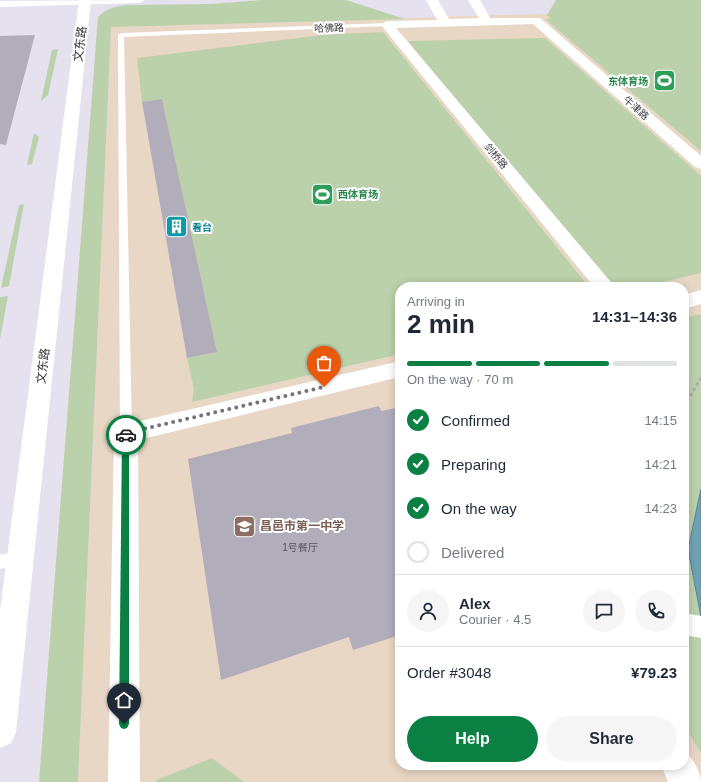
<!DOCTYPE html>
<html lang="en">
<head>
<meta charset="utf-8">
<style>
  :root { --surface:#fff; --page:#f6f6f7; --text:#1f2937; --muted:#747a83; --line:#e0e1e3; --accent:#0b8043 }
  body { margin:0; font-family:Helvetica,"Noto Sans SC",sans-serif; background:var(--page); color:var(--text); height:100vh; display:flex; flex-direction:column; font-size:15px; white-space:nowrap }
  * { box-sizing:border-box; margin:0 }
  p { font-size:13px; color:var(--muted) }
  .icon { flex:none; width:22px; height:22px; fill:none; stroke:currentColor; stroke-width:2; stroke-linecap:round; stroke-linejoin:round }
  .map { position:relative; flex:1; overflow:hidden }
  .side { position:absolute; left:395px; top:282px; width:294px; height:488px; display:flex; flex-direction:column; background:var(--surface); border-radius:16px; box-shadow:0 2px 10px #0003 }
  .side>* { flex:none }
  .pin { position:absolute; display:grid; place-items:center; width:34px; height:34px; color:#fff; margin:-41px -17px; border-radius:50% 50% 50% 0; rotate:-45deg; box-shadow:0 0 4px #0007 }
  .pin .icon { rotate:45deg }
  .courier { position:absolute; display:grid; place-items:center; width:40px; height:40px; margin:-20px; border:3px solid #0b8043; border-radius:50%; background:#fff; color:#222; box-shadow:0 1px 5px #0007 }
  .overview em { font-style:normal; font-weight:800 }
  .overview div { display:flex; flex-direction:column-reverse }
  .overview { display:flex; align-items:center; justify-content:space-between; height:68px; padding:0 12px }
  h1 { font-size:26px; font-weight:800; line-height:30px }
  .bar { display:grid; grid-template-columns:repeat(4,1fr); gap:6px 4px; align-content:center; height:48px; padding:0 12px }
  .bar i { height:5px; border-radius:3px; background:var(--line) }
  .bar .selected { background:var(--accent) }
  .bar p { grid-column:span 4 }
  .line { display:flex; align-items:center; gap:10px; padding:0 12px; border-top:1px solid var(--line) }
  .line div { flex:1 }
  .round { display:grid; place-items:center; flex:none; width:42px; height:42px; border-radius:21px; background:var(--page) }
  ol { padding:0 12px; list-style:none }
  li { display:flex; align-items:center; gap:12px; height:44px }
  li p { margin-inline-start:auto }
  li .icon { padding:4px; border-radius:50%; background:var(--accent); color:#fff; stroke-width:4 }
  li:last-child { color:var(--muted) }
  li i { width:22px; height:22px; border:2px solid var(--line); border-radius:50% }
  .action { display:flex; gap:8px; margin-top:auto; padding:8px 12px }
  .action a { flex:1; height:46px; border-radius:24px; background:var(--accent); color:#fff; font-size:16px; font-weight:800; line-height:46px; text-align:center }
  .action a+a { background:var(--page); color:var(--text) }
  .map>svg:first-child { display:block }
  .education { fill:#e8d7c5; fill-rule:evenodd }
  .green { fill:#bbd1ab }
  .water { fill:#70a2b6; stroke:#5f8291 }
  .building { fill:#b2adbb }
  .lines { fill:none; stroke-linecap:round; stroke-linejoin:round }
  .path { stroke:#aba7b2; stroke-width:2.5; stroke-dasharray:3 3; stroke-linecap:butt }
  .service { fill:#fff; fill-rule:evenodd }
  .pedestrian { fill:#fff; fill-rule:evenodd }
  .minor { fill:#fff; fill-rule:evenodd }
  .tertiary { fill:#fff; fill-rule:evenodd }
  .secondary { fill:#fff; fill-rule:evenodd }
  .route { fill:#0b8043 }
  .done { stroke:#75727b; stroke-width:4; stroke-dasharray:0 7.2 }
  .labels { text-anchor:middle; dominant-baseline:central; stroke-width:4; stroke-linejoin:round; paint-order:stroke }
  .far-street-label { font-size:10px; fill:#38363c; stroke:#fff }
  .far-leisure-label { font-size:10px; font-weight:bold; fill:#27864d; stroke:#fff; text-anchor:end }
  .far-culture-label { font-size:10px; font-weight:bold; fill:#0d838f; stroke:#fff; text-anchor:start }
  .number-label { font-size:10px; fill:#56545c }
  .street-label { font-size:12px; fill:#38363c; stroke:#fff }
  .education-label { font-size:12px; font-weight:bold; fill:#785e54; stroke:#fff; text-anchor:start }
</style>
</head>
<body>
<div class="map">
<svg width="701" height="782" viewBox="0 0 701 782">
  <rect width="100%" height="100%" fill="#e6e1ef"/>
  <path class="education" d="M701 9V782H78L111 27ZM400 287H684V765H400Z"/>
  <path class="green" d="M261 0H346L405 19 111 27 78 782H39L98 17C105 9 114 7 125 5L211 4Z
    M556 0H701V151L545 19H551L547 15Z
    M383 32 589 287H400V354L192 402 194 389 187 358 217 352 162 99 142 102 137 58 321 35Z
    M545 38 701 176V273L642 287 608 286 408 41Z
    M58 49 48 95 41 101 52 50Z
    M34 133 39 137 32 164 27 165Z
    M24 204 9 286 1 288 19 205Z
    M8 296 0 339V297Z
    M701 314V754L684 724V318Z
    M212 758 244 782H156V780Z"/>
  <path class="water" d="M701 489V617L688 549Z"/>
  <path class="building" d="M35 35 6 145 0 144V36Z
    M162 99 217 352 187 358 142 102Z
    M379 406 381 411 400 407V635L353 650 349 637 221 680 188 459 292 433 291 428Z"/>
  <g class="lines">
    <path class="path" d="M684 406 701 378"/>
    <path class="service" d="M387 23 390 25 389 26 124 37 132 433 130 437 126 438 122 437 120 433 118 35 121 33Z
      M20 551 25 553 27 558 25 563 0 569V555Z"/>
    <path class="pedestrian" d="M684 613 701 616V638L684 635Z"/>
    <path class="minor" d="M426 0H438L449 19 479 18 468 0H480L490 18H540L701 156V169L695 167 533 24 396 28 615 287H594L381 25 383 23 387 21 437 20Z
      M701 290V304L684 309V295Z
      M400 361V377L138 440 140 782H108L114 433 118 426Z
      M684 752C692 755 701 773 701 782H668L661 765H684Z"/>
    <path class="tertiary" d="M79 0H91L16 732 11 743 0 748V611Z"/>
    <path class="secondary" d="M145 0 139 3 0 7V1Z"/>
  </g>
  <path class="route" d="M126 432 129 435V724L127 728 124 729 121 728 119 724 122 435Z"/>
  <g class="lines">
    <path class="done" d="M126 435V433L324 387"/>
  </g>
  <defs>
    <symbol id="stadium-square" viewBox="-11 -11 22 22"><rect x="-9" y="-9" width="18" height="18" rx="4" fill="#2e9e5b" stroke="#fff"/><path d="M0-5a6.5 5 0 1 0 0 10a6.5 5 0 1 0 0-10ZM-3.5-1.8h7v3.6h-7Z" fill="#fff"/></symbol>
    <symbol id="building-square" viewBox="-11 -11 22 22"><rect x="-9" y="-9" width="18" height="18" rx="4" fill="#0f9aa8" stroke="#fff"/><path d="M-4-6H4V6H1V3H-1V6H-4ZM-2.5-4.3h1.7v1.8h-1.7ZM.8-4.3h1.7v1.8H.8ZM-2.5-1h1.7V.8h-1.7ZM.8-1h1.7V.8H.8Z" fill="#fff"/></symbol>
    <symbol id="school-square" viewBox="-11 -11 22 22"><rect x="-9" y="-9" width="18" height="18" rx="4" fill="#8d6e63" stroke="#fff"/><path d="M0-5L7-2L0 1L-7-2ZM-4 1L0 2.5L4 1V4Q0 6-4 4Z" fill="#fff"/></symbol>
  </defs>
  <g fill-rule="evenodd">
    <use href="#stadium-square" x="652" y="68" width="25" height="25"/>
    <use href="#stadium-square" x="310" y="182" width="25" height="25"/>
    <use href="#building-square" x="164" y="214" width="25" height="25"/>
    <use href="#school-square" x="232" y="514" width="25" height="25"/>
  </g>
  <g class="labels">
    <g class="far-street-label">
      <text transform="translate(329 28) rotate(-2)">哈佛路</text>
      <text transform="translate(636 108) rotate(41)">牛津路</text>
      <text transform="translate(496 156) rotate(50)">剑桥路</text>
    </g>
    <g class="far-leisure-label">
      <text x="648" y="81">东体育场</text>
      <text x="338" y="194" text-anchor="start">西体育场</text>
    </g>
    <g class="far-culture-label">
      <text x="192" y="227">看台</text>
    </g>
    <g class="number-label">
      <text x="300" y="547">1号餐厅</text>
    </g>
    <g class="street-label">
      <text transform="translate(80 44) rotate(-83)">文东路</text>
      <text transform="translate(43 366) rotate(-83)">文东路</text>
    </g>
    <g class="education-label">
      <text x="260" y="526">昌邑市第一中学</text>
    </g>
  </g>
</svg>
<div class="pin" style="left:324px;top:387px;background:#ea580c"><svg class="icon" aria-label="bag" viewBox="0 0 24 24"><path d="M5 8h14l-1 12H6zM9 8a3 3 0 0 1 6 0"/></svg></div>
<div class="pin" style="left:124px;top:724px;background:#1f2937"><svg class="icon" aria-label="home" viewBox="0 0 24 24"><path d="M3 11l9-7 9 7M6 9v11h12V9"/></svg></div>
<div class="courier" style="left:126px;top:435px"><svg class="icon" aria-label="car" viewBox="0 0 24 24"><path d="M5 17H2v-5l4-1 3-4h7l3 4 3 1v5h-3M9 17h6M6 11h13"/><circle cx="7" cy="17" r="2"/><circle cx="17" cy="17" r="2"/></svg></div>
<section class="side">
<div class="overview"><div><h1>2 min</h1><p>Arriving in</p></div><em>14:31–14:36</em></div>
<div class="bar"><i class="selected"></i><i class="selected"></i><i class="selected"></i><i></i><p>On the way · 70 m</p></div>
<ol>
<li><svg class="icon" aria-label="check" viewBox="0 0 24 24"><path d="M5 12l5 5 9-10"/></svg>Confirmed<p>14:15</p></li>
<li><svg class="icon" aria-label="check" viewBox="0 0 24 24"><path d="M5 12l5 5 9-10"/></svg>Preparing<p>14:21</p></li>
<li><svg class="icon" aria-label="check" viewBox="0 0 24 24"><path d="M5 12l5 5 9-10"/></svg>On the way<p>14:23</p></li>
<li><i></i>Delivered</li>
</ol>
<div class="line" style="height:72px"><a class="round"><svg class="icon" aria-label="person" viewBox="0 0 24 24"><circle cx="12" cy="8" r="4"/><path d="M4 21q1-7 8-7t8 7"/></svg></a><div><b>Alex</b><p>Courier · 4.5</p></div><a class="round"><svg class="icon" aria-label="chat" viewBox="0 0 24 24"><path d="M4 5h16v11H9l-5 4z"/></svg></a><a class="round"><svg class="icon" aria-label="phone" viewBox="0 0 24 24"><path d="M5 4h4l2 5-3 2q2 4 5 5l2-3 5 2v4C11 20 4 13 5 4z"/></svg></a></div>
<div class="line" style="height:52px"><div>Order #3048</div><b>¥79.23</b></div>
<div class="action"><a>Help</a><a>Share</a></div>
</section>
</div>
</body>
</html>
